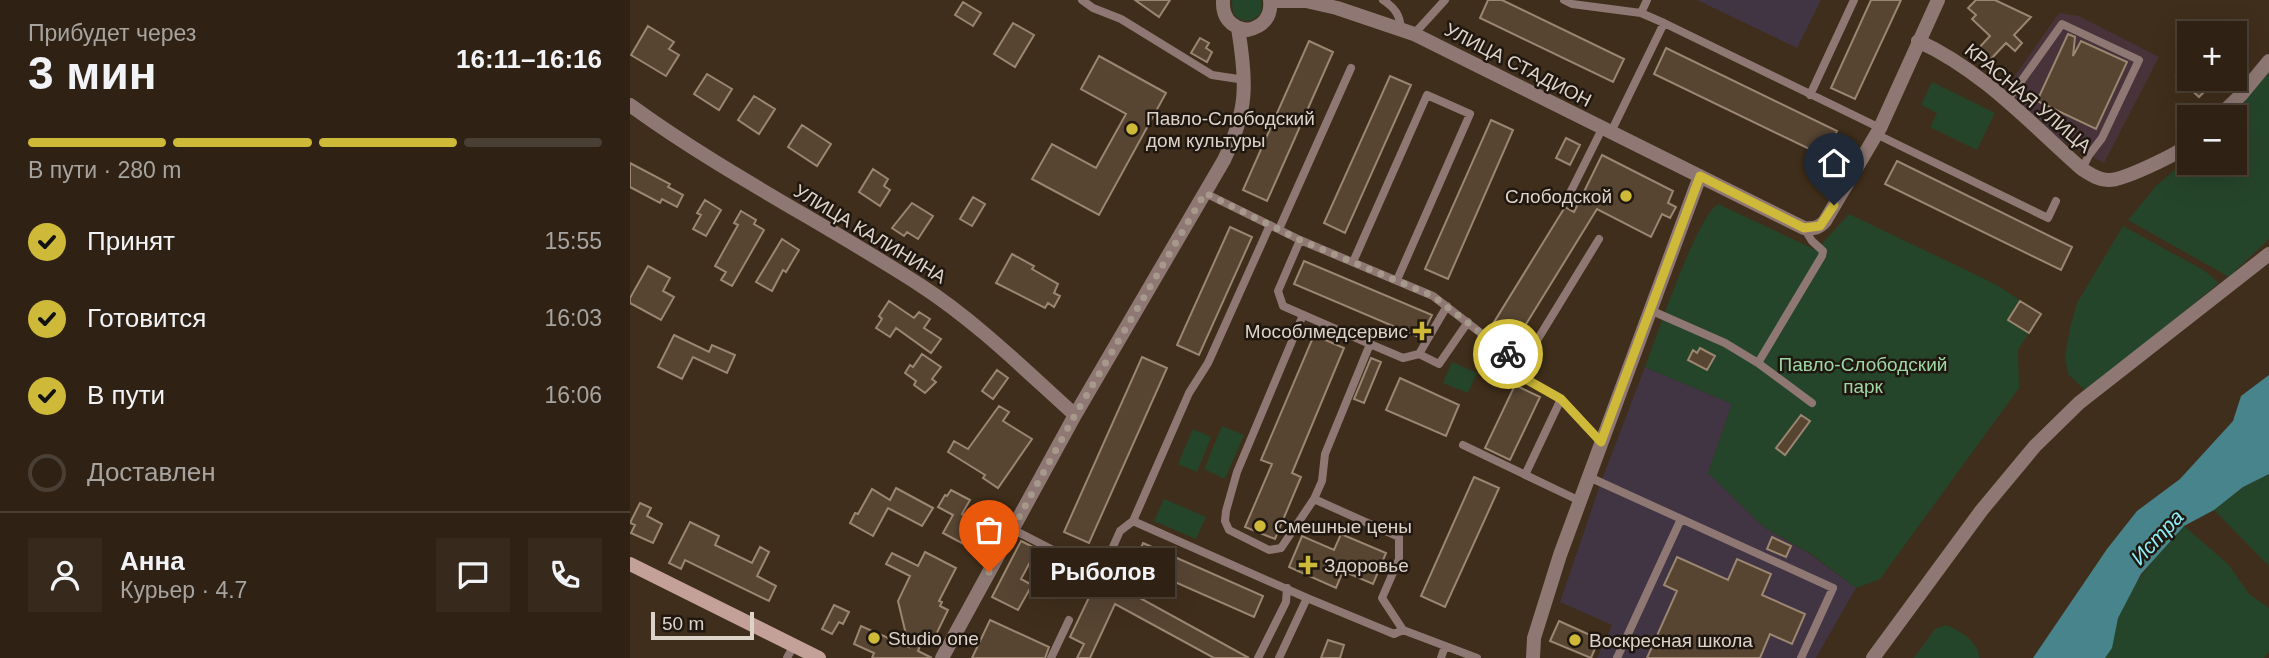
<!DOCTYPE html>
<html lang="ru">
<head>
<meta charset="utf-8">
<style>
  :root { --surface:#2f2214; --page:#372a1d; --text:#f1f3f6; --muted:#a7a4a0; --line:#4a3f34; --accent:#ceb938 }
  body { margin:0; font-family:Helvetica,sans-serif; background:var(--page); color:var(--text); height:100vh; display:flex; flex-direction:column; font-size:26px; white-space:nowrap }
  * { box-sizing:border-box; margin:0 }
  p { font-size:23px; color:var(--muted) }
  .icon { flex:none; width:38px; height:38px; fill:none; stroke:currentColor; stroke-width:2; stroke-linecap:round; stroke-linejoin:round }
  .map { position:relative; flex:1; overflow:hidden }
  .sheet { display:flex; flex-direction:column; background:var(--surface); width:630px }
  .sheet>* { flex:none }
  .buttons { position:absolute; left:1547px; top:21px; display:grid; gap:14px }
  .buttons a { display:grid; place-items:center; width:70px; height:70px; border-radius:0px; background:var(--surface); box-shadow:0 7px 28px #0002,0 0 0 2px var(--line); font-size:35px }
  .scale { position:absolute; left:21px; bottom:18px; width:103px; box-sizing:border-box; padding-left:7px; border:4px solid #ded3c8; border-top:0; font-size:19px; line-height:24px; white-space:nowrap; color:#ded3c8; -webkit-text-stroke:5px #201810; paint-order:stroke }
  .pin { position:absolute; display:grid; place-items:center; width:60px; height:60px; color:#fff; margin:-72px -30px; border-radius:50% 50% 50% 0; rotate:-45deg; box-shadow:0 0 7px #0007 }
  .pin .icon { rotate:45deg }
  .courier { position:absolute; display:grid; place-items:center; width:70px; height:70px; margin:-35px; border:5px solid #ceb938; border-radius:50%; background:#fff; color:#222; box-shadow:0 2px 9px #0007 }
  .bubble { position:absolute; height:49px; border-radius:0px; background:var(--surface); box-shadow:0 7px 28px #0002,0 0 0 2px var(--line); font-size:23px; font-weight:700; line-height:49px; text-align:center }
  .overview em { font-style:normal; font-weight:700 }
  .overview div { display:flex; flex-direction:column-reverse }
  .overview { display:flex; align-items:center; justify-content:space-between; height:119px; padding:0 28px }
  h1 { font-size:46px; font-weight:700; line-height:52px }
  .bar { display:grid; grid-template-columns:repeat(4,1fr); gap:10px 7px; align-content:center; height:84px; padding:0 28px }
  .bar i { height:9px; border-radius:5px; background:var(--line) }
  .bar .on { background:var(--accent) }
  .bar p { grid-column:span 4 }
  .line { display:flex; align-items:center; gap:18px; padding:0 28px; border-top:2px solid var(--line) }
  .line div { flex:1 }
  .round { display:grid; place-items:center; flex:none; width:74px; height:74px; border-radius:0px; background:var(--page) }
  ol { padding:0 28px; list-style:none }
  li { display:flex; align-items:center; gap:21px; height:77px }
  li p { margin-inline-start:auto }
  li .icon { padding:7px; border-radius:50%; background:var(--accent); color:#111; stroke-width:4 }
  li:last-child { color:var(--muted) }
  li i { width:38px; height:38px; border:4px solid var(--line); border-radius:50% }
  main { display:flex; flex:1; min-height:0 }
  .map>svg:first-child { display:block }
  .commercial { fill:#473339 }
  .education { fill:#413443 }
  .green { fill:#25452a }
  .water { fill:#48848b }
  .building { fill:#574532; stroke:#9b8671; stroke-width:2 }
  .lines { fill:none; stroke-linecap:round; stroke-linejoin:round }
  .lane { stroke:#8f7873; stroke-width:8 }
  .street { stroke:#8f7873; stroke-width:14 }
  .secondary { stroke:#c3a098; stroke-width:14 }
  .done { stroke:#a6998b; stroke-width:7; stroke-dasharray:0 12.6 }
  .route { stroke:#ceb938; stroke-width:9 }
  .poi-dot { fill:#ceb938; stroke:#201810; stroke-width:2.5 }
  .labels { text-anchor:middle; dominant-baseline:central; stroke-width:5; stroke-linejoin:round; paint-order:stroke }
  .street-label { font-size:19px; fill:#ded3c8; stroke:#201810 }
  .poi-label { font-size:19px; fill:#ded3c8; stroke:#201810; text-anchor:start }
  .park-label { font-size:19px; fill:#9dd7a4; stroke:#201810 }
  .water-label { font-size:21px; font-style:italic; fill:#8beef8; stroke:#201810 }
</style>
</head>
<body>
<main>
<section class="sheet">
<div class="overview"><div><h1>3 мин</h1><p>Прибудет через</p></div><em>16:11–16:16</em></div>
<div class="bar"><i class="on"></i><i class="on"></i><i class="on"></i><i></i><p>В пути · 280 m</p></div>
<ol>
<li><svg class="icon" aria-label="check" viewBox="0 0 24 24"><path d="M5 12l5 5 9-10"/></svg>Принят<p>15:55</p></li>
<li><svg class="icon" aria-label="check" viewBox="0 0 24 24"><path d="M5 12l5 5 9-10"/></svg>Готовится<p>16:03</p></li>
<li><svg class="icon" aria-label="check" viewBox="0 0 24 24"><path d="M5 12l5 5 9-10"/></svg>В пути<p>16:06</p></li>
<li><i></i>Доставлен</li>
</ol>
<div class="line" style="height:126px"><a class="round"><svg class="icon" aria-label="person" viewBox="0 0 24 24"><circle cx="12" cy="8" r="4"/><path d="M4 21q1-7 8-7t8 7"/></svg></a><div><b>Анна</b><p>Курьер · 4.7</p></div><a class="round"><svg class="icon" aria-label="chat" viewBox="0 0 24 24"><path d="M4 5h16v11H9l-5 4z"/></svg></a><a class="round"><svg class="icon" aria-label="phone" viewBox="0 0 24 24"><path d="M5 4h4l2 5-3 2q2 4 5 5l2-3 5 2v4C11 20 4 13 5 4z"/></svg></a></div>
</section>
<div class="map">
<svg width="1639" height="658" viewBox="0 0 1639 658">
  <rect width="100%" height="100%" fill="#3f2e1b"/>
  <path class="commercial" d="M1429 13 1449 16 1529 57 1474 163 1420 135 1374 91Z"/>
  <path class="education" d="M1067 0H1191L1167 48Z
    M1015 367 1102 404 1078 473 1134 527 1180 554 1226 588 1186 658H967L982 625 930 602 971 482Z"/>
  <path class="green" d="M602 0H631V13L623 20 612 21 603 14Z
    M1639 72V239L1599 277 1498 220 1527 185 1559 158V163H1605V117H1601Z
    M1302 82 1365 113 1347 150 1300 127 1307 113 1291 105Z
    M1088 204 1186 250 1219 214 1365 284 1411 314 1388 350 1389 388 1250 579 1226 588 1181 554 1134 527 1078 473 1102 404 1015 367C1027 336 1066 218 1088 204Z
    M1493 226 1575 271 1589 283 1457 392 1438 374 1435 357 1440 328 1447 303Z
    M822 362 847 373 838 393 813 383Z
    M592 426 614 435 595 479 574 469Z
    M563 429 581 437 567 472 548 464Z
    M1639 474V566L1584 510 1613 487Z
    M534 499 576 517 566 539 524 521Z
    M1554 526 1598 564 1619 594 1639 608V652L1634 658H1475C1485 645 1483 633 1488 618 1502 581 1529 554 1554 526Z
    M1316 625C1330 630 1350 643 1349 658H1284L1305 629Z"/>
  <path class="water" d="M1639 375V474L1613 487 1584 510 1554 526 1511 574 1488 618 1482 648 1475 658H1403L1477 549 1507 511 1550 479 1603 421 1611 396Z"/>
  <path class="building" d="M505 0H540L529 17Z
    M858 0H872L994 59 983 82 850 18Z
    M1241 0H1271L1225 99 1201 88Z
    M1346 0H1365L1401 17 1384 35 1392 43 1385 51 1376 43 1359 61 1347 50 1360 36 1342 19 1346 15 1338 8Z
    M333 2 351 13 343 26 325 15Z
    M383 23 404 35 385 67 364 54Z
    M18 26 44 42 39 49 49 55 36 76 1 55Z
    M1438 34 1445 37 1443 56 1451 41 1497 62 1466 129 1407 101Z
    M570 38 579 43 576 48 582 52 577 62 561 53Z
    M679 41 703 52 637 201 613 190Z
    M1036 48 1207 131 1194 156 1024 74Z
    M469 56 536 93 469 215 402 179 422 144 466 168 496 114 451 89Z
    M1559 62V79H1574L1581 85 1569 97 1546 76Z
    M77 74 102 89 89 110 64 94Z
    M760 76 781 85 715 233 694 223Z
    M124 96 145 109 129 134 108 120Z
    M861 120 883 130 818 279 795 269Z
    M172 125 201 144 187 166 158 147Z
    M936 138 950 145 940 165 926 158Z
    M972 155 1043 191 1038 203 1046 207 1040 218 1032 214 1021 237 967 209 885 342 861 327 935 207 944 212Z
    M1267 161 1442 247 1431 270 1255 184Z
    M0 163 40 184 38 187 53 195 47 207 32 199 30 203 0 187Z
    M243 169 258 179 254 186 260 190 250 206 229 192Z
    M343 197 355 204 342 226 330 219Z
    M75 200 91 210 76 236 63 229 71 215 67 213Z
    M282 203 303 216 288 239 277 232 274 236 262 228Z
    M111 211 126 220 124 224 134 230 102 286 91 280 96 272 85 266 108 225 104 223Z
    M600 227 622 237 569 355 547 345Z
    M152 239 169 250 156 272 153 270 142 291 126 282Z
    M382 254 404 266 402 269 428 284 424 293 430 296 424 307 418 303 415 308 366 283Z
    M674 261 802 315 791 338 664 284Z
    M18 266 40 278 33 291 44 297 31 320 0 303V298Z
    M259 301 284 318 289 312 300 319 294 328 311 339 301 353 266 328 260 337 246 328 252 319 249 316Z
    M1390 301 1411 314 1399 333 1378 320Z
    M44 335 79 352 82 345 105 355 97 373 63 357 52 379 28 367Z
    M684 335 714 348 662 473 671 477 645 539 615 527 642 464 631 460Z
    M1070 348 1085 356 1077 370 1058 360 1063 350 1067 353Z
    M292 354 311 367 302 379 306 382 295 393 284 385 286 381 275 373 280 365 283 367Z
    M512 357 537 368 459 543 434 532Z
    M741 358 751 362 734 403 724 399Z
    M367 370 378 378 363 399 352 391Z
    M770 378 829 405 816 436 756 410Z
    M885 385 910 397 880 460 855 448Z
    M369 406 379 412 373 421 402 439 368 488 353 478 355 475 318 452 324 441 338 449Z
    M1171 415 1180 421 1155 455 1146 448Z
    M844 477 869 488 815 607 791 596Z
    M266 488 303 508 292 526 258 508 243 536 220 523 225 513 228 514 242 489 260 500Z
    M321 490 340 500 332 514 347 522 341 534 345 536 339 547 313 533 323 515 308 507 315 495 317 496Z
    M10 503 21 508 17 516 32 524 23 543 1 533 5 525 0 523Z
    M60 522 89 536 85 545 122 563 130 547 139 552 127 576 146 586 139 601 55 560 51 569 39 563Z
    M711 534 756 553 743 584 713 571 706 588 659 567 672 536 704 550Z
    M1142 537 1161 546 1156 557 1137 549Z
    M391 541 407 549 391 579 402 585 388 610 362 597Z
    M513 543 633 596 624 617 504 564Z
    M295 552 326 568 309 601 312 602 310 606 318 610 301 645 292 641 288 651 302 658H242L244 653 224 644 231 626 279 647 268 601 280 576 256 564 262 553 288 566Z
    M1047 557 1098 580 1107 559 1141 574 1132 595 1175 614 1162 644 1140 634 1130 658H1017L1047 591 1034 585Z
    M463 563 484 572 479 581 619 658H584L485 604 460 658H447L454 644 440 637 466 583 456 579Z
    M204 605 219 612 213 624 209 622 202 634 192 629Z
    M360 620 419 647 415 658H342Z
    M929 621 969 639 961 658 920 641Z
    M698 640 714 645 710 658H691Z"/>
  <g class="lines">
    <path class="lane" d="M452 0 463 8 491 19 582 75 615 80
      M753 0C765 8 770 15 771 29
      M934 0 942 4 1011 13 1034 23
      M1011 13 1017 0
      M784 34 815 0
      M1180 95 1224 0
      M1377 101 1432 24 1509 60 1472 138 1459 155 1452 169
      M980 134 1034 23 1250 128
      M1246 134 1418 218 1426 201
      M575 193 670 240 803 296 892 365 894 378 931 399 971 442
      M940 193 972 129
      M640 225 578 363 559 393 503 521 677 598 649 658
      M649 229 721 68
      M670 240 648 291 653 306 740 344 695 454 692 481 684 499 651 548 639 550 599 530 595 521 596 511 607 472 673 315
      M723 262 797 95 840 114 767 280
      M1020 310 1095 343 1128 363 1182 403
      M740 344 773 358 789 354 817 306
      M789 354 809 364 838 322
      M1128 363 1192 256 1193 251 1182 241 1174 228
      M892 365 969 239
      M833 445 950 501
      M895 475 931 399
      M959 477 1203 588 1171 658
      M684 499 769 537V559L752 598 773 630 847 658
      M382 529 425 551 410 582
      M478 558 490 531 503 521
      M677 598 764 634 773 630
      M157 658 164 645
      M421 658 439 620
      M628 658 656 602 657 588
      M811 658 815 646
      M987 658 1051 519"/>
    <path class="street" d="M593 0C592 17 600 27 617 30 633 27 642 17 640 0
      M641 1H676L707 8 784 34 1174 228C1184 229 1189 228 1195 221L1250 128 1308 0
      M1288 41C1352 70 1400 123 1452 169 1460 174 1468 180 1478 180 1492 181 1548 154 1559 144
      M0 105C92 172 194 223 290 285 347 322 395 370 445 415
      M1588 117 1611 95 1639 61
      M312 658 445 415 594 160C618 110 617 82 608 28
      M903 658 904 638 930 555 1070 176
      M1243 658 1351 511 1405 446 1449 403 1639 254"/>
    <path class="secondary" d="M0 564 189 658"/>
  </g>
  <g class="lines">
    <path class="done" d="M359 572 445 415 575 193 670 240 803 296 878 354"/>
    <path class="route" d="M878 354 892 365 894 378 931 399 971 442 1070 176 1174 228 1190 226 1204 205"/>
  </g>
  <g class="poi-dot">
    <circle cx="502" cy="129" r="7"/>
    <circle cx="996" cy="196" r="7"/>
    <path d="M788.5 320.5h7v7h7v7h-7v7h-7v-7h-7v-7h7z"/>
    <circle cx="630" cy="526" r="7"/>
    <path d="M674.5 554.5h7v7h7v7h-7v7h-7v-7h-7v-7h7z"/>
    <circle cx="244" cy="638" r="7"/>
    <circle cx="945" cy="640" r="7"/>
  </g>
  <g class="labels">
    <g class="street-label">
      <text transform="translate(888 65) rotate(27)">УЛИЦА СТАДИОН</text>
      <text transform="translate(1398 98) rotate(40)">КРАСНАЯ УЛИЦА</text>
      <text transform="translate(240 234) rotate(31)">УЛИЦА КАЛИНИНА</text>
    </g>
    <g class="poi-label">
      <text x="516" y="118">Павло-Слободский<tspan x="516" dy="22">дом культуры</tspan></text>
      <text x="982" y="196" text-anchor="end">Слободской</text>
      <text x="778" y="331" text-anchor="end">Мособлмедсервис</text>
      <text x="644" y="526">Смешные цены</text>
      <text x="694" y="565">Здоровье</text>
      <text x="258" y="638">Studio one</text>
      <text x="959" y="640">Воскресная школа</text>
    </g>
    <g class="park-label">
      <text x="1233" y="364">Павло-Слободский<tspan x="1233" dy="22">парк</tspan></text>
    </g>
    <g class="water-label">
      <text transform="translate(1527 537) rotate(-47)">Истра</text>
    </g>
  </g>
</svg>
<div class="buttons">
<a>+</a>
<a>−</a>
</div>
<div class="scale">50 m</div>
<div class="pin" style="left:359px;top:572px;background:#ea580c"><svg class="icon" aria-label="bag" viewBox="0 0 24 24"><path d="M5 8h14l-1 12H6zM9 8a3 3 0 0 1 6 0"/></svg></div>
<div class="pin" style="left:1204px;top:205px;background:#1f2937"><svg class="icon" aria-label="home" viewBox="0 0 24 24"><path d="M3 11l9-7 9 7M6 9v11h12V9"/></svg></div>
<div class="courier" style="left:878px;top:354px"><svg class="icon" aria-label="bike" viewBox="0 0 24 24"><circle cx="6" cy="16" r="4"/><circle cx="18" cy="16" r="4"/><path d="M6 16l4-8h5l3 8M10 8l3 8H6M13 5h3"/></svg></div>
<div class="bubble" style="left:401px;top:548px;width:144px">Рыболов</div>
</div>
</main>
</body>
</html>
